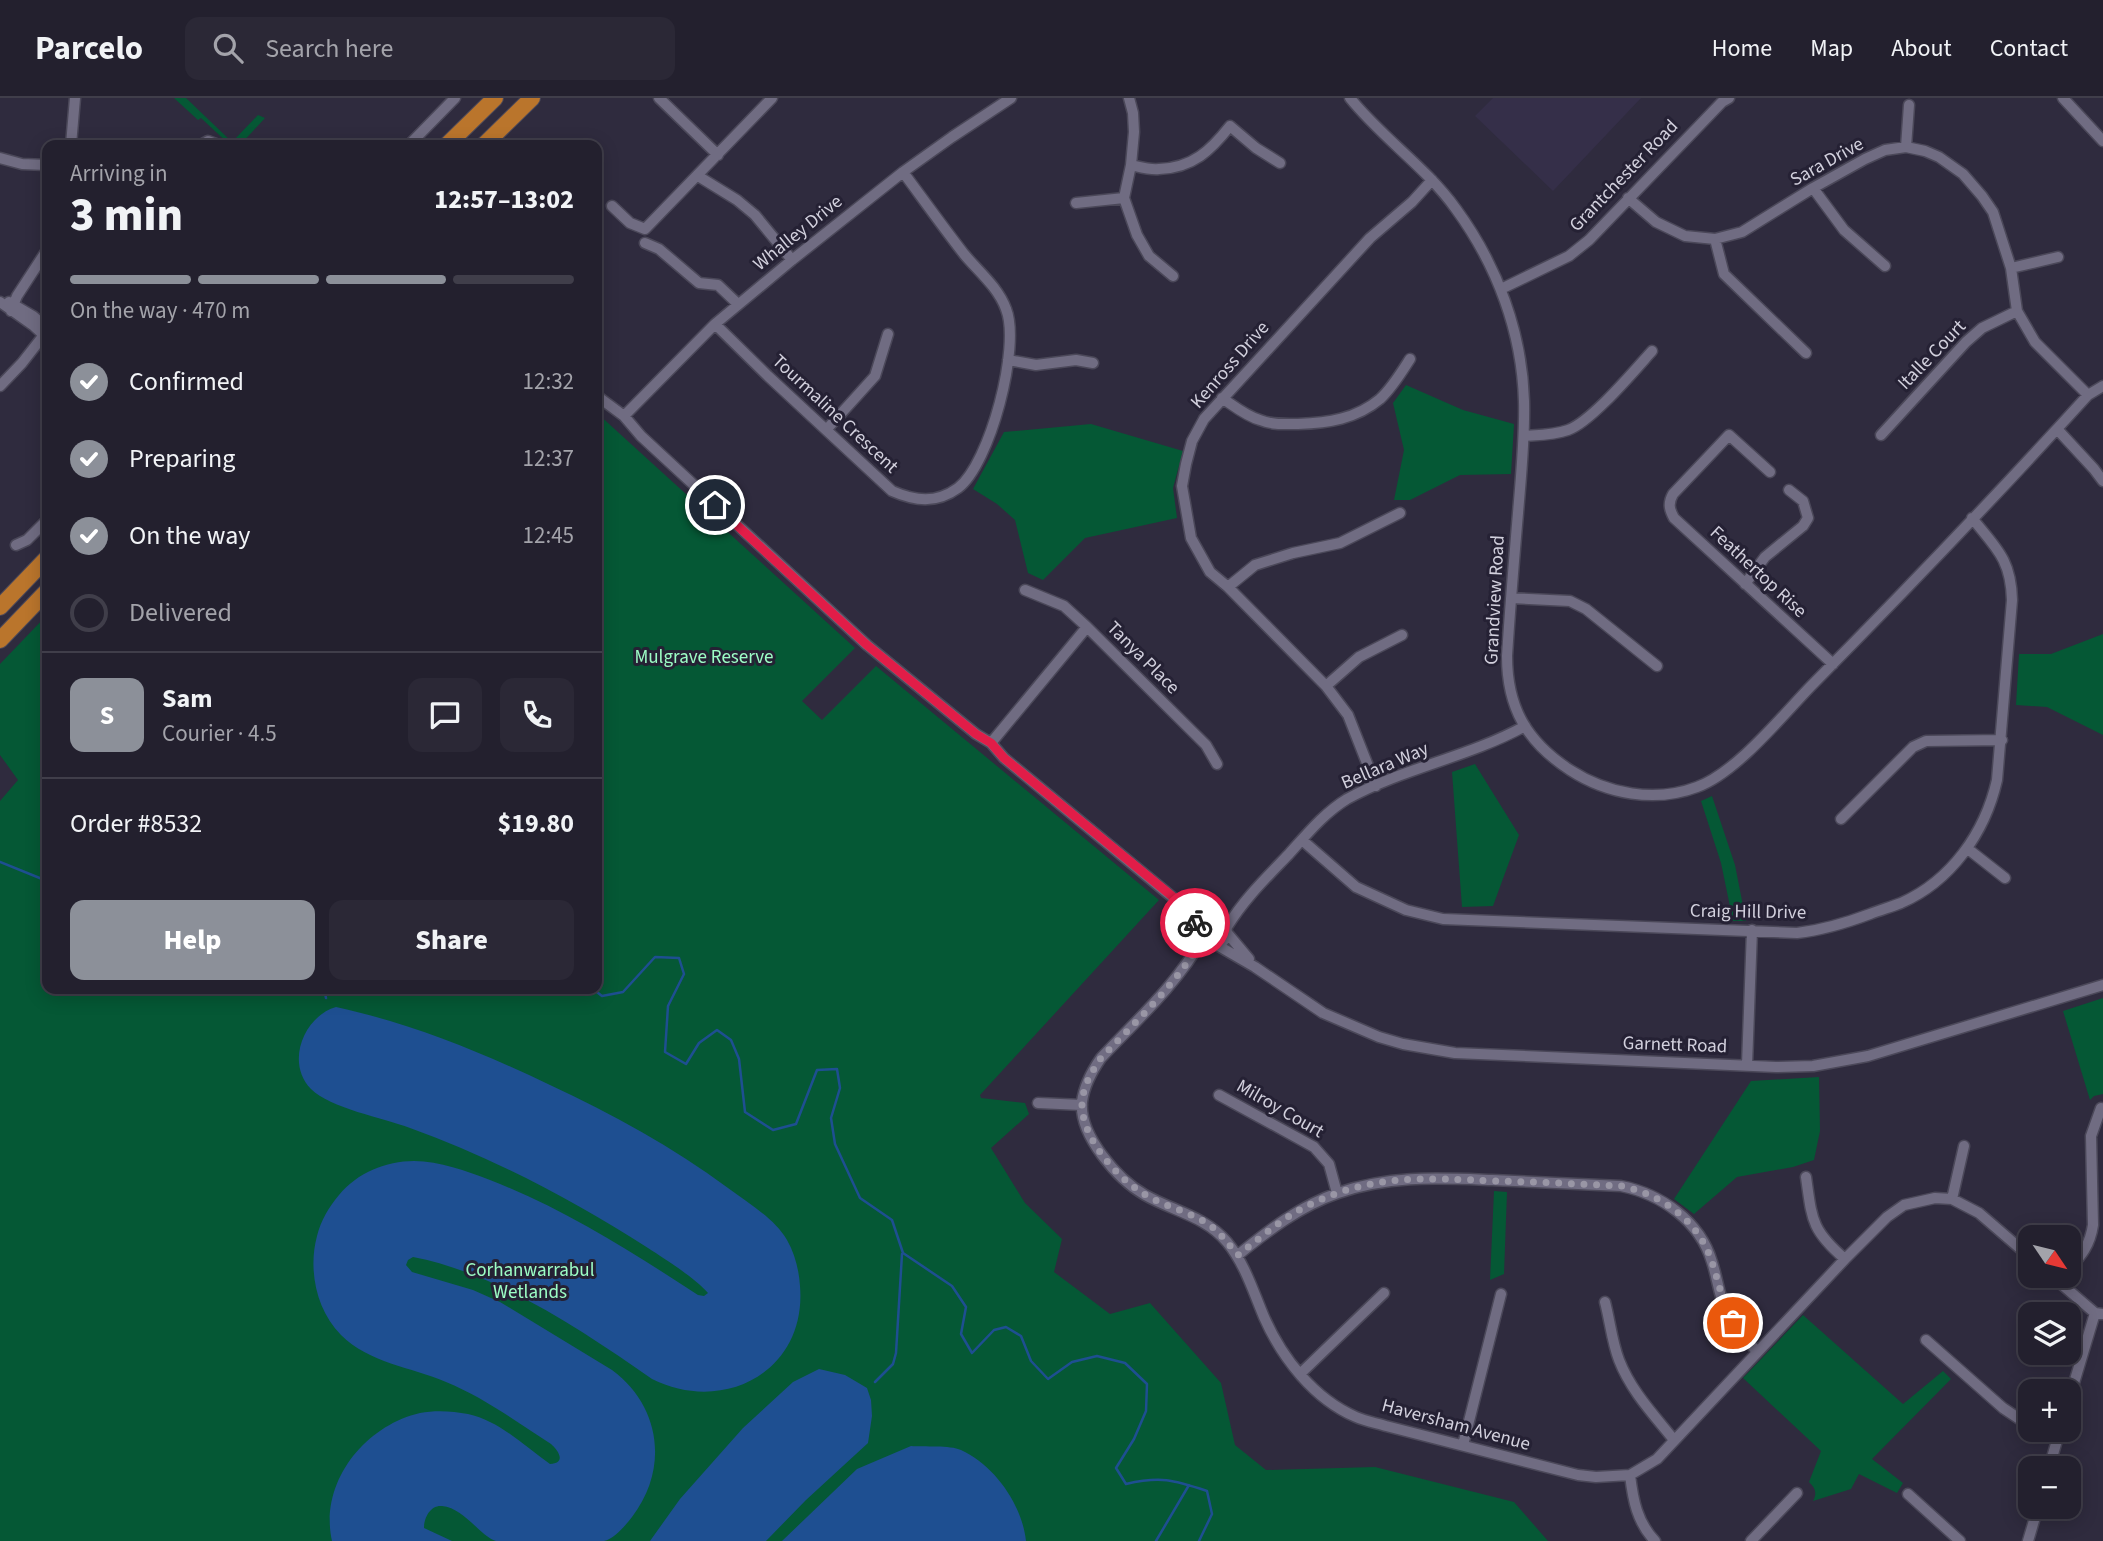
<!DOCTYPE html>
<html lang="en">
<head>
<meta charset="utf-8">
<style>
  :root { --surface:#23202e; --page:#2b2836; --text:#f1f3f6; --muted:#a3a3aa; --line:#403e4a; --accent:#8c9099 }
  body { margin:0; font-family:"Source Sans 3",sans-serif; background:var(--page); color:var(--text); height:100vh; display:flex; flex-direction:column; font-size:26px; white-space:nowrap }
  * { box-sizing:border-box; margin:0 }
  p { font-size:23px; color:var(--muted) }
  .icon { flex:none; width:38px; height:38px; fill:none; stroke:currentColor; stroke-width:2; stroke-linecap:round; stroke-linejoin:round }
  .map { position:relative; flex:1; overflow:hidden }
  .panel { position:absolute; left:42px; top:42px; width:560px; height:854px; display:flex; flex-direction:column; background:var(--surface); border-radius:14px; box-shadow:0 4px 18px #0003,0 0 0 2px var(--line) }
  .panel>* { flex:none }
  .needle { width:46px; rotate:125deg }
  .tools { position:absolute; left:2018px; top:1127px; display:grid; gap:14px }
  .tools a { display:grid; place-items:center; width:63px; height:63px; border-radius:14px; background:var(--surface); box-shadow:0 4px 18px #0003,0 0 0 2px var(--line); font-size:35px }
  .pin { position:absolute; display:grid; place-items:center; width:60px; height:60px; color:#fff; margin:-30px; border:4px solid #fff; border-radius:50%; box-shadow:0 2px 7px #0007 }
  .courier { position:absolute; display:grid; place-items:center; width:70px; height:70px; margin:-35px; border:5px solid #e11d48; border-radius:50%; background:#fff; color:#222; box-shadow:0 2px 9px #0007 }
  .head em { font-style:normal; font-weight:800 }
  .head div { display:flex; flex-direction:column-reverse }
  .head { display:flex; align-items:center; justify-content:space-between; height:119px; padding:0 28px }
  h1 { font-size:46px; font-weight:800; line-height:52px }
  .bar { display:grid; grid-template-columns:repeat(4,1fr); gap:10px 7px; align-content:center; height:84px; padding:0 28px }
  .bar i { height:9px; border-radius:5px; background:var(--line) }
  .bar .active { background:var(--accent) }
  .bar p { grid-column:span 4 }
  .line { display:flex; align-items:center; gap:18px; padding:0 28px; border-top:2px solid var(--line) }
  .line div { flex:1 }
  .round { display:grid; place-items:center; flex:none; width:74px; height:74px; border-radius:14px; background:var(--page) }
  ol { padding:0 28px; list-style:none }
  li { display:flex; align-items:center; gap:21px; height:77px }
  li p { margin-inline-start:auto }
  li .icon { padding:7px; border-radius:50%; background:var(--accent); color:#fff; stroke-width:4 }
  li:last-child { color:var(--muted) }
  li i { width:38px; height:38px; border:4px solid var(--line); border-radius:50% }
  .button { display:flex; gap:14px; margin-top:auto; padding:14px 28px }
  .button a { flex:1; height:80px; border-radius:14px; background:var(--accent); color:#fff; font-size:28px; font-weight:800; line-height:80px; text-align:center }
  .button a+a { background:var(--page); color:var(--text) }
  header { display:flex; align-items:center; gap:42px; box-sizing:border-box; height:98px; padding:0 35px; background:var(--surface); border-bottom:2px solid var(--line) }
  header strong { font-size:33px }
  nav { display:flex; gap:38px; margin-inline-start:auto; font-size:24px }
  .search { width:490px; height:63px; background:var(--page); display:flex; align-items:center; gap:18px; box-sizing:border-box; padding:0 24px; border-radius:14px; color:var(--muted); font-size:26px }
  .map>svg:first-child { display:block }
  .built { fill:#352f49 }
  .green { fill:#055835 }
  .water { fill:#1e4f91 }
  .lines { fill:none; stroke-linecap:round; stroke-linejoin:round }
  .stream { stroke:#1e4f91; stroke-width:2.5 }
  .minor-casing { stroke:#4b4859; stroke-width:13 }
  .highway-casing { stroke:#4b4859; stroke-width:18 }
  .minor { stroke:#706c82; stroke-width:10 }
  .highway { stroke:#ba752c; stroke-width:16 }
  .done { stroke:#9996a5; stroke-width:7; stroke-dasharray:0 12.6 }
  .route { stroke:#e11d48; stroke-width:9 }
  .labels { text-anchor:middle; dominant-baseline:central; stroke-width:6; stroke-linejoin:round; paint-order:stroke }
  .street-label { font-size:19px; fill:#d2d0dd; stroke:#252134 }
  .park-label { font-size:19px; fill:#9cfdc5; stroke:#252134 }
</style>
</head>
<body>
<header>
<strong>Parcelo</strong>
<div class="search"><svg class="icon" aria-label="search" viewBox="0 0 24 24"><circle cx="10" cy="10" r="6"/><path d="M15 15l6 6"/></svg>Search here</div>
<nav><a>Home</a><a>Map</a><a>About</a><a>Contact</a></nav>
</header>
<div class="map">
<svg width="2103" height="1443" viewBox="0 0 2103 1443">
  <rect width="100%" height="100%" fill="#2f2b3e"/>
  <path class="built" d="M1493 0H1641L1553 93 1475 18Z"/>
  <path class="green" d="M174 0H186L232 44 258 17 265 20 240 47H230L201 20 198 22Z
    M1406 287 1463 312 1514 326 1511 376 1460 377 1410 402H1394L1404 352 1393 305Z
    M597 315 855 550 802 603 822 622 876 568 1159 802 980 997 981 1000 1025 1005 1029 1016 991 1050 1025 1105 1062 1141 1054 1174 1110 1216 1150 1205 1221 1285 1235 1347 1266 1372 1375 1369 1514 1404 1548 1443H0V703L18 682 0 657V566L47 517V891H597Z
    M1091 326 1183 353 1173 390 1177 420 1085 440 1043 482 1028 475 1015 422 997 406 973 391 1004 334Z
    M2103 536V637L2047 609 2016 607 2019 556H2051Z
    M1475 666 1519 737 1493 808 1462 809 1452 674Z
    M1712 698 1735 767 1746 823H1733L1721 765 1701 703Z
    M2103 900V996L2094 998 2090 1002 2063 913Z
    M1819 979 1820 1033 1814 1062 1793 1069 1737 1079 1694 1116 1674 1101 1751 983Z
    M1494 1093 1507 1094 1504 1176 1490 1182Z
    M1803 1217 1903 1306 1943 1273 1951 1281 1872 1361 1903 1385 1897 1395 1859 1376 1851 1391 1813 1403C1817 1395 1816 1391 1809 1384L1821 1353 1743 1280Z"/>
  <path class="water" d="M336 909C410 925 481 954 550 987 612 1016 673 1049 728 1090 748 1105 774 1120 787 1142 795 1156 799 1172 800 1188 807 1273 724 1317 652 1281 582 1232 497 1175 413 1159L408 1162 406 1167 412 1174 473 1192 500 1204 612 1272C661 1308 669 1371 632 1419 626 1427 614 1441 604 1443 597 1443 589 1443 582 1443 562 1443 543 1443 523 1443 515 1443 504 1443 496 1443 480 1438 464 1410 442 1408 430 1407 424 1420 424 1430L452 1443H332C319 1385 364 1328 420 1315 435 1312 453 1313 468 1316 500 1323 524 1348 550 1366 567 1365 558 1352 551 1346 517 1324 483 1299 446 1284 411 1269 369 1265 341 1237 316 1212 308 1171 317 1138 321 1122 329 1109 339 1097 357 1075 386 1063 414 1063 440 1063 466 1073 490 1082 565 1111 632 1154 698 1197L704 1198 708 1195C695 1180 665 1161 648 1150 573 1102 493 1060 410 1030 383 1020 330 1010 311 991 285 965 304 918 336 909Z
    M819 1271 845 1277 867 1290 871 1302 872 1318 868 1345 806 1402 766 1443H650L680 1401 743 1330 793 1284Z
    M911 1348C924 1349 950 1347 961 1352 994 1367 1022 1406 1026 1443H782L857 1371Z"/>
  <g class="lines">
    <path class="stream" d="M0 764 47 783
      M324 891 326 900
      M593 891 602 898 623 894 655 859 679 860 684 876 668 908 665 954 686 966 699 945 717 932 731 942 739 961 745 1014 773 1032 796 1026 817 972 837 971 840 990 831 1020 835 1046 860 1100 892 1122 903 1155 952 1188 966 1209 961 1236 972 1255 994 1232 1006 1229 1021 1238 1031 1263 1048 1281 1072 1264 1097 1258 1125 1265 1147 1286 1146 1313 1134 1341 1116 1370 1126 1386C1161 1378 1173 1382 1207 1393L1212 1416 1199 1443
      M875 1284 893 1266 896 1255 902 1156
      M1156 1443 1189 1387"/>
    <defs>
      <path id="minor" d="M659 0 718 57
        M1129 0 1133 15 1134 34 1131 67 1124 100 1137 137 1149 158 1173 178
        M1350 0C1382 40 1426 69 1456 111 1497 167 1522 234 1524 303 1525 340 1521 378 1518 415 1514 462 1510 510 1507 558 1507 610 1527 644 1570 672 1607 696 1655 705 1697 689 1736 675 1781 619 1811 588 1905 493 1998 396 2088 297L2103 288
        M2063 0 2103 43
        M71 47 75 0
        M201 47 208 43 219 47
        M409 47 455 0
        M1906 49 1909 7
        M0 60 22 66 47 67
        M1131 67C1140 69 1150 72 1159 71 1193 70 1211 52 1230 28L1256 50 1280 65
        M698 78 737 102 755 117 792 162
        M1813 90 1844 132 1885 168
        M1628 100 1656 124 1685 138 1715 141 1742 134 1813 90 1865 61 1885 52 1906 49 1925 53 1939 59 1963 76 1982 98 1993 114 2011 170 2017 213 2035 244 2088 297
        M1076 105 1124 100
        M612 108 630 125 645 131 772 0
        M1715 141 1724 176 1806 255
        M645 145 659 151 699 185 718 187 738 206
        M2011 170 2058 159
        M1501 191 1569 158 1589 142 1722 4 1729 0
        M0 204 34 228 47 240
        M9 204 33 218 47 230
        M11 213 17 198 47 152
        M715 226 768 278 892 393C915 403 936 406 958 390 990 366 1021 248 1006 211 998 189 978 173 964 156 943 129 923 101 903 74
        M1008 262 1036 267 1076 262 1093 265
        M0 288 22 265 47 233
        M597 298 624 318 641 338 867 547 976 636 991 645 1004 660 1177 803 1210 821
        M1222 300C1234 308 1246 318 1260 322 1272 327 1285 326 1298 326 1328 325 1356 321 1380 301 1392 290 1401 275 1410 261
        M624 318 715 226 792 162 903 74 952 39 1011 0
        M827 331 875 278 888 236
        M2057 331 2094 371 2103 383
        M1881 337 1966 244 1982 230 2017 213
        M1524 338C1538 337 1554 337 1568 332 1591 324 1634 273 1652 253
        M1770 374 1729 337 1673 396C1668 405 1669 411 1674 420L1833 566
        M16 447 27 442 47 422
        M1745 486 1765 459 1803 428 1808 420 1803 403 1789 392
        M1228 489 1255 467 1293 455 1340 445 1400 415
        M1025 492 1064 508 1087 529
        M1511 500 1570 503 1586 511 1657 568
        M1326 588 1359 559 1402 537
        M991 645 1087 529 1206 647 1217 666
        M1376 688 1348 617 1326 588 1228 489 1210 474 1191 440 1182 388 1186 366 1192 343 1204 321 1370 140 1412 104 1432 82
        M1841 721 1913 649 1926 643 2002 642
        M1302 742 1356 789 1406 812 1443 821 1797 835C1823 832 1846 825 1870 816 1880 812 1891 809 1901 805 1951 783 1985 735 1997 682L2012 502C2011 461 1996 450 1972 420
        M1968 751 2005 780
        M1181 807 1201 832
        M1201 834a13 13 0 1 1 26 0a13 13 0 1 1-26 0Z
        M1227 829C1244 801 1266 780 1289 756 1307 736 1324 715 1347 701 1403 670 1469 659 1525 628
        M1228 836 1249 861
        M1203 840C1177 886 1137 922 1101 960 1092 973 1084 987 1082 1004 1079 1037 1117 1081 1145 1097 1173 1113 1205 1118 1227 1144 1245 1166 1253 1193 1264 1219 1282 1260 1314 1301 1356 1319 1365 1323 1376 1325 1386 1328L1578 1377 1596 1379 1630 1377 1657 1361 1845 1161 1887 1119 1904 1107 1935 1100 1952 1101 1979 1115 2030 1159
        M1217 847 1255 869 1323 915 1379 939 1403 946 1455 955 1776 969 1813 968 1868 958 2103 887
        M1747 967 1752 832
        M1219 997 1314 1049 1329 1066 1337 1095
        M1038 1005 1082 1007
        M1806 1079C1812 1121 1811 1132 1845 1161
        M1952 1101 1964 1048
        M1238 1157C1269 1132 1300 1108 1338 1095 1390 1077 1438 1080 1492 1082 1535 1084 1578 1086 1621 1088 1661 1096 1700 1123 1712 1164 1717 1179 1719 1196 1725 1211 1732 1227 1746 1240 1757 1254
        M2068 1172C2082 1157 2090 1147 2093 1127L2091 1038 2101 1010
        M2052 1178 2095 1215 2103 1216
        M1605 1204C1610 1223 1612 1244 1619 1262 1631 1293 1654 1317 1674 1342
        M1926 1242 2003 1310 2030 1328
        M1300 1276 1384 1195
        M2068 1305 2095 1215
        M2040 1332 2058 1338
        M1463 1347 1501 1196
        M2049 1370 2060 1332
        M1630 1377C1633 1402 1637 1424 1655 1443
        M1908 1396 1960 1443
        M1751 1443 1797 1395
        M2028 1443 2038 1409"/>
      <path id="highway" d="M447 47 495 0
        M484 47 532 0
        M0 509 47 460
        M0 542 47 493"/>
    </defs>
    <use href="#minor" class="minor-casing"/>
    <use href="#highway" class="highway-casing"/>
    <use href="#minor" class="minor"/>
    <use href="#highway" class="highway"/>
  </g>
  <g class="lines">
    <path class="done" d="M1195 825 1201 832 1203 840C1177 886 1137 922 1101 960 1092 973 1083 988 1082 1005 1081 1039 1116 1079 1144 1096 1163 1108 1188 1113 1208 1126 1220 1134 1228 1146 1238 1157 1259 1141 1280 1122 1303 1110 1371 1075 1424 1080 1497 1083 1538 1084 1580 1086 1621 1088 1661 1096 1699 1123 1712 1164 1719 1185 1722 1205 1733 1225"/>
    <path class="route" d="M715 407 867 547 976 636 991 645 1004 660 1178 803 1195 825"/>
  </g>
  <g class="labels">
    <g class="street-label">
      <text transform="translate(1827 64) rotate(-29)">Sara Drive</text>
      <text transform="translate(1624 78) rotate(-46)">Grantchester Road</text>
      <text transform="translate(798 135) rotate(-39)">Whalley Drive</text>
      <text transform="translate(1932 257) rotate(-46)">Italle Court</text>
      <text transform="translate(1230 267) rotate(-49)">Kenross Drive</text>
      <text transform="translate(835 316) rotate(43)">Tourmaline Crescent</text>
      <text transform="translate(1758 474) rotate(43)">Feathertop Rise</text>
      <text transform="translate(1495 502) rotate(-87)">Grandview Road</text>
      <text transform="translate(1143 560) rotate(45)">Tanya Place</text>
      <text transform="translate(1385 668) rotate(-23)">Bellara Way</text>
      <text transform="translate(1748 814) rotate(1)">Craig Hill Drive</text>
      <text transform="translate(1675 947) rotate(2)">Garnett Road</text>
      <text transform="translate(1280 1011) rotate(30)">Milroy Court</text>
      <text transform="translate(1456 1327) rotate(15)">Haversham Avenue</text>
    </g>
    <g class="park-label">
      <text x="704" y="559">Mulgrave Reserve</text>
      <text x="530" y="1172">Corhanwarrabul<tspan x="530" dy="22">Wetlands</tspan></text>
    </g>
  </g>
</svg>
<div class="tools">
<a><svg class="needle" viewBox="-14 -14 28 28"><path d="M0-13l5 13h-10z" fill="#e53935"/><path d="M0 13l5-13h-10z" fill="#a3a3aa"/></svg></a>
<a><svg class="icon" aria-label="layers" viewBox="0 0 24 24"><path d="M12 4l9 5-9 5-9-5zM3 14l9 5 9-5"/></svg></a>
<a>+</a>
<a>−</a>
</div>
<div class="pin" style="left:1733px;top:1225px;background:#ea580c"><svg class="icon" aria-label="bag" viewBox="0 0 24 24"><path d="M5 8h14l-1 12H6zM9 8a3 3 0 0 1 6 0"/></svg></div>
<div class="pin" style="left:715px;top:407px;background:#1f2937"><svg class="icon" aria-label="home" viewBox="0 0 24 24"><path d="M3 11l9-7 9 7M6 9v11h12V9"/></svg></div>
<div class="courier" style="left:1195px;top:825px"><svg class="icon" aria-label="bike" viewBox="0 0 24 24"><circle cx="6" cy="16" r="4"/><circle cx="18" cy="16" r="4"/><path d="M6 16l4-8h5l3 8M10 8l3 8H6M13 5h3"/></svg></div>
<section class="panel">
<div class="head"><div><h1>3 min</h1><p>Arriving in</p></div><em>12:57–13:02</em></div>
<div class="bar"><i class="active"></i><i class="active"></i><i class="active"></i><i></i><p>On the way · 470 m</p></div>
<ol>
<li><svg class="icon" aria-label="check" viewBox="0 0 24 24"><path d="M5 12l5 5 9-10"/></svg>Confirmed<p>12:32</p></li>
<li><svg class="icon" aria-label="check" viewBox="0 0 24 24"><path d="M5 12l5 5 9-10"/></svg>Preparing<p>12:37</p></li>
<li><svg class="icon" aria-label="check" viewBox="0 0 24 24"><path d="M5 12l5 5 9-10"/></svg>On the way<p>12:45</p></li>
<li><i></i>Delivered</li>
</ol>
<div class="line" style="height:126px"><b class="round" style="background:var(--accent);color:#fff">S</b><div><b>Sam</b><p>Courier · 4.5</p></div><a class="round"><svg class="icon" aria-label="chat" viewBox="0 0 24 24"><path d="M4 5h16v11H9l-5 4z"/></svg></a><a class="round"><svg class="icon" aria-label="phone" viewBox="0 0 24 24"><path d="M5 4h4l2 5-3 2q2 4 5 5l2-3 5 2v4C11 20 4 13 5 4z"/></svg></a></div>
<div class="line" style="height:91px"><div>Order #8532</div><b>$19.80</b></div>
<div class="button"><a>Help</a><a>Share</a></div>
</section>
</div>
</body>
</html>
